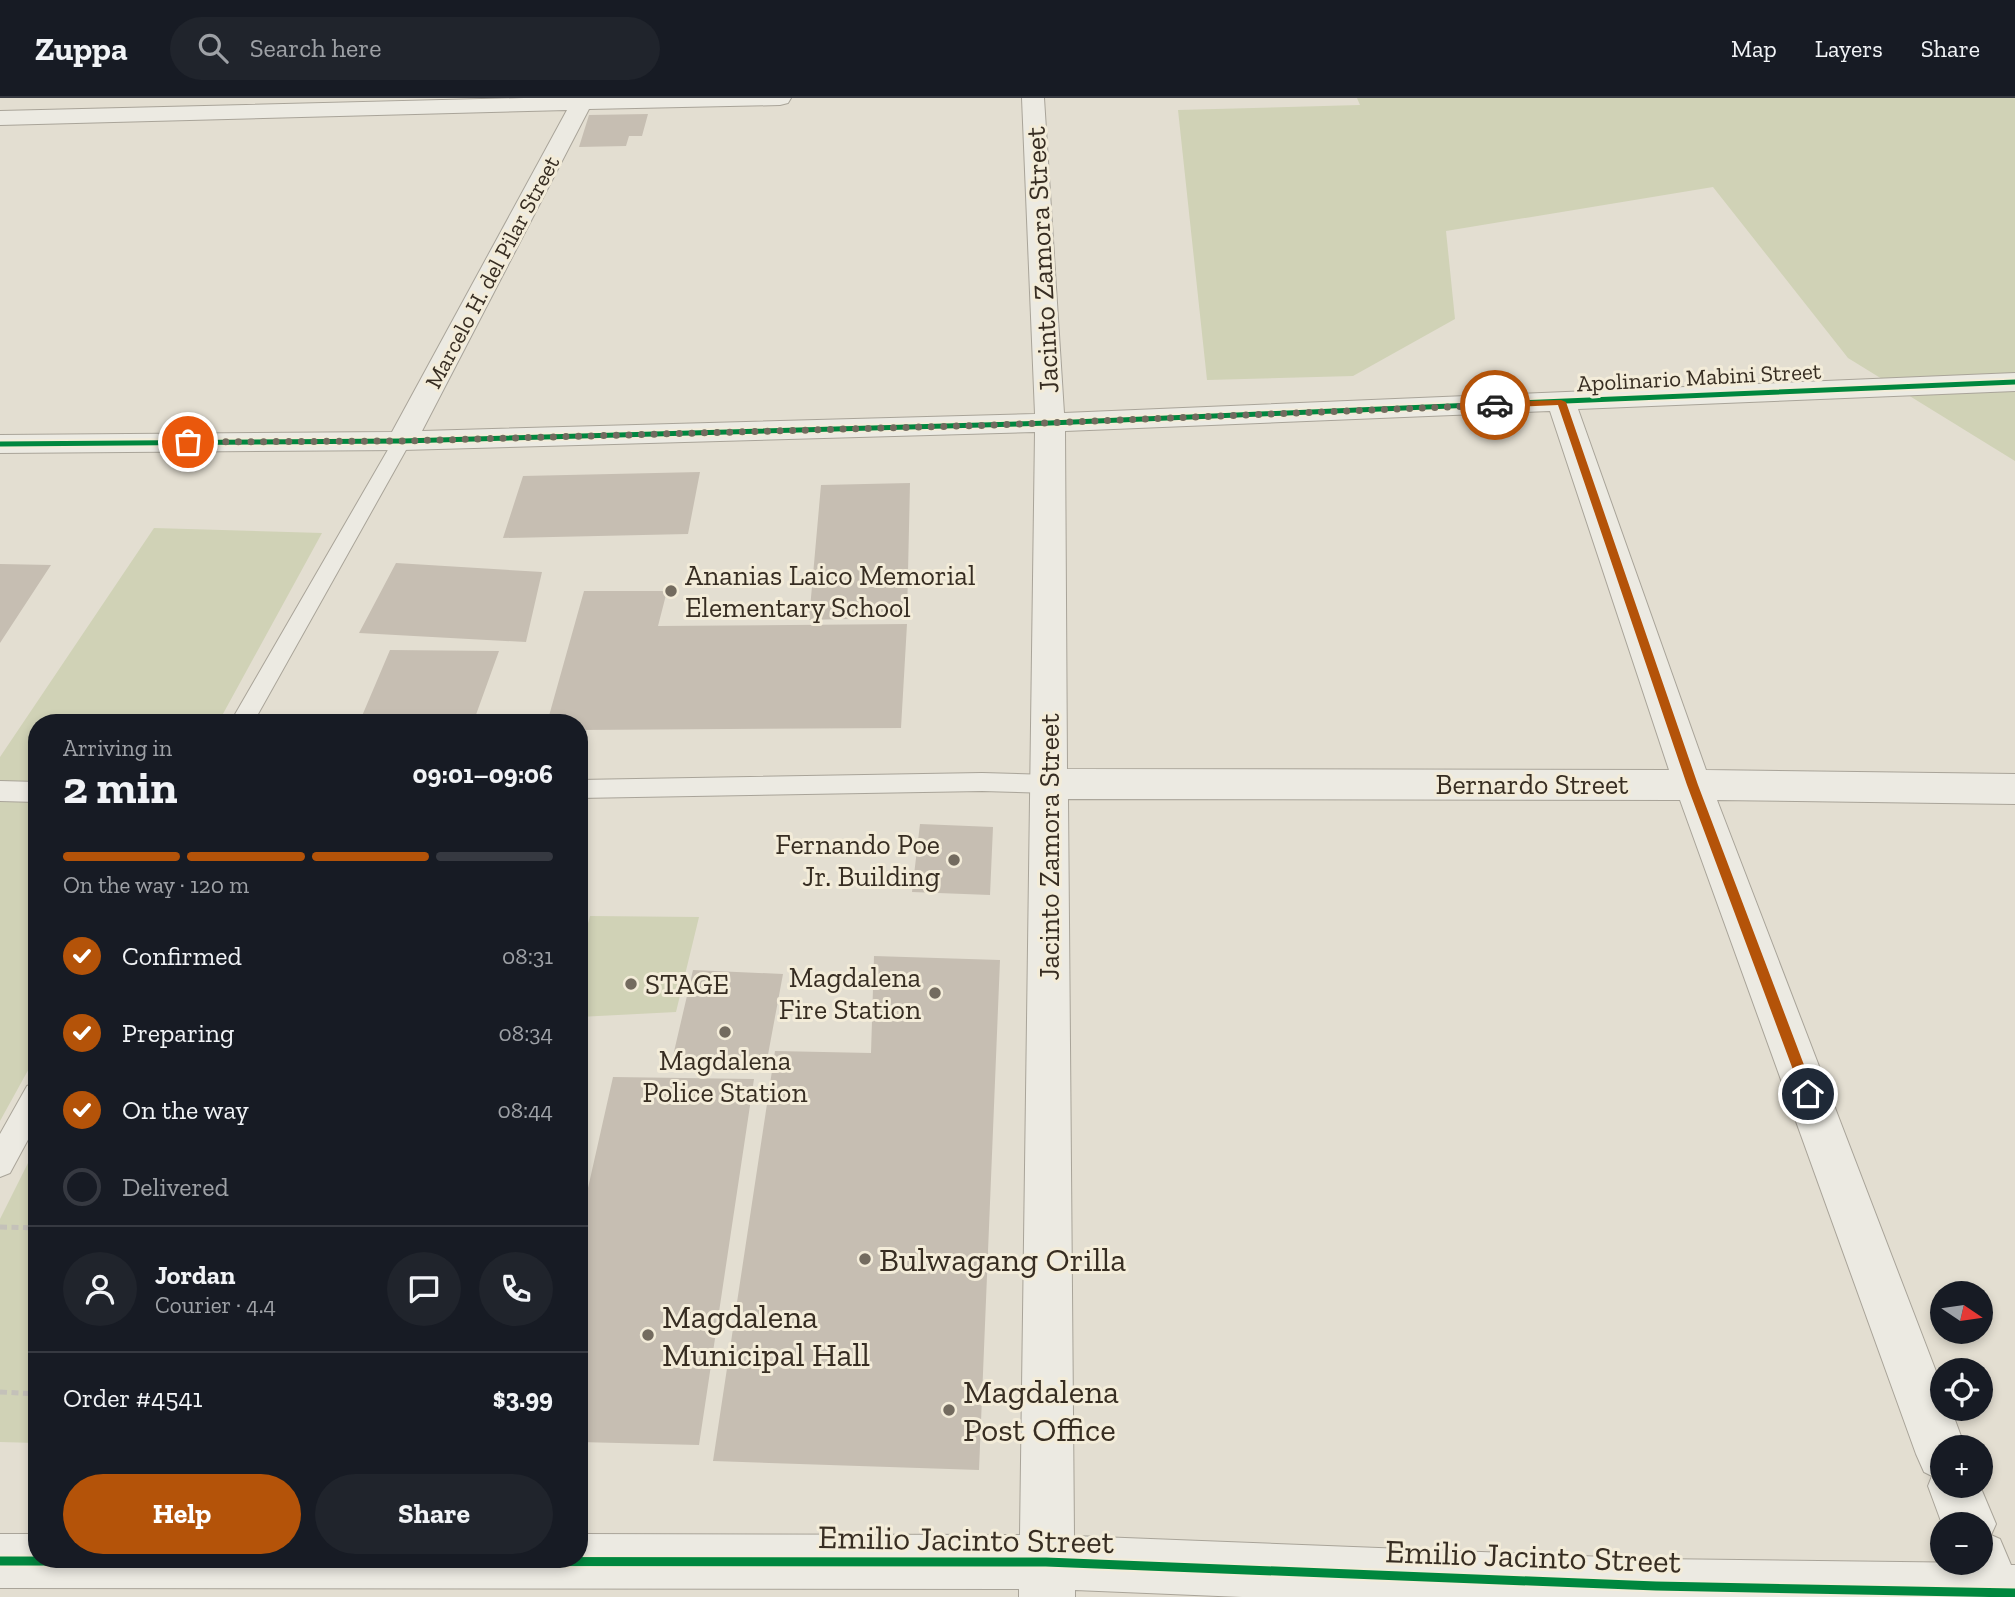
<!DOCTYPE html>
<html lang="en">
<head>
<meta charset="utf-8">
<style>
  :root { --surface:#171b24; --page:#20242c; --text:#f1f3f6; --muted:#9ea1a6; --line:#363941; --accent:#b45309 }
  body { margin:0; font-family:"Zilla Slab",serif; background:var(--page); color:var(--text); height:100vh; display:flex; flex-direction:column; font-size:26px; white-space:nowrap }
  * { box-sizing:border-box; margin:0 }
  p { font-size:23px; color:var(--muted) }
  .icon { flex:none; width:38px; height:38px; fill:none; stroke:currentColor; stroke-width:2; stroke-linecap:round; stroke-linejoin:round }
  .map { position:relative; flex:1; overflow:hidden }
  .sheet { position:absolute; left:28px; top:616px; width:560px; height:854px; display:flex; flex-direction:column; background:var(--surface); border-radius:28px; box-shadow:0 4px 10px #0003 }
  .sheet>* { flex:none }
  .needle { width:46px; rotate:103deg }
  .tools { position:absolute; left:1930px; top:1183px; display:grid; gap:14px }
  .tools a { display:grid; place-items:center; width:63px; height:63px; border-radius:50%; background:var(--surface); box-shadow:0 4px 10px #0003; font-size:35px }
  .pin { position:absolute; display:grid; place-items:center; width:60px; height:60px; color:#fff; margin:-30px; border:4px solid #fff; border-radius:50%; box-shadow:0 2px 7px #0007 }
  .courier { position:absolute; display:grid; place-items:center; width:70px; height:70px; margin:-35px; border:5px solid #b45309; border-radius:50%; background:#fff; color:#222; box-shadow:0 2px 9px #0007 }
  .headline em { font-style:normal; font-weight:800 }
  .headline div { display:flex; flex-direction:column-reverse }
  .headline { display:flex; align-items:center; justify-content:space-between; height:119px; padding:0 35px }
  h1 { font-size:46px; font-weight:800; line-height:52px }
  .bar { display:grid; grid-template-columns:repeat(4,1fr); gap:10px 7px; align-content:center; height:84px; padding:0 35px }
  .bar i { height:9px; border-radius:5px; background:var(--line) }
  .bar .current { background:var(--accent) }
  .bar p { grid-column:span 4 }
  .line { display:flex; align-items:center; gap:18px; padding:0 35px; border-top:2px solid var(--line) }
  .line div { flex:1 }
  .round { display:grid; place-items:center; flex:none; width:74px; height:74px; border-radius:37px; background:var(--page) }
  ol { padding:0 35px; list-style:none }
  li { display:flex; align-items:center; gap:21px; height:77px }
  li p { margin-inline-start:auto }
  li .icon { padding:7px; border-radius:50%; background:var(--accent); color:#fff; stroke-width:4 }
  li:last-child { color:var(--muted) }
  li i { width:38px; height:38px; border:4px solid var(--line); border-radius:50% }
  .primary-button { display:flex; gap:14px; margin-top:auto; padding:14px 35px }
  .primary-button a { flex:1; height:80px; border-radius:42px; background:var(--accent); color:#fff; font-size:28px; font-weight:800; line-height:80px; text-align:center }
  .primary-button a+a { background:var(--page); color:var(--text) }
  header { display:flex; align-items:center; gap:42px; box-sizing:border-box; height:98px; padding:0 35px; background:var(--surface); border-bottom:2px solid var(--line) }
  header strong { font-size:33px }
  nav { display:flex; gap:38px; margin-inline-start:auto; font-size:24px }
  .search { width:490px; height:63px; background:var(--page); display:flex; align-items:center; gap:18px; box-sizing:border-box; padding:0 24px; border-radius:38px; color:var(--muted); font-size:26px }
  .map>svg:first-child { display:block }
  .green { fill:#d0d2b6 }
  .building { fill:#c6beb2 }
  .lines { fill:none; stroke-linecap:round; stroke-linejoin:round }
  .lane-casing { stroke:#a9a499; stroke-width:2 }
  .street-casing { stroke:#a9a499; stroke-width:2 }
  .path { stroke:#c4c1b9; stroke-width:5; stroke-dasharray:7 4.5; stroke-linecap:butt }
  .lane { fill:#eceae2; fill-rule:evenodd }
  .street { fill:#eceae2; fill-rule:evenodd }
  .cycleway-far1-casing { stroke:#f3ecd9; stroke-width:9 }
  .cycleway-casing { stroke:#f3ecd9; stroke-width:13 }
  .cycleway-far1 { stroke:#00873e; stroke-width:5 }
  .cycleway { stroke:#00873e; stroke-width:9 }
  .route { fill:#b45309 }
  .done { stroke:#736b5f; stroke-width:7; stroke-dasharray:0 12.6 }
  .poi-dot { fill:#736b5f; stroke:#f3ecd9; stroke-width:2.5 }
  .labels { text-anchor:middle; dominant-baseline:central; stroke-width:6; stroke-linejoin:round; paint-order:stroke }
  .far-street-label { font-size:23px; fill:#372d22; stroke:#f3ecd9 }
  .street-label { font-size:28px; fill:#372d22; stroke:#f3ecd9 }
  .poi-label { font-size:28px; fill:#372d22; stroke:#f3ecd9; text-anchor:start }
  .near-poi-label { font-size:33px; fill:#372d22; stroke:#f3ecd9; text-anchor:start }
  .near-street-label { font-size:33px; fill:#372d22; stroke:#f3ecd9 }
</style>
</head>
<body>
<header>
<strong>Zuppa</strong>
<div class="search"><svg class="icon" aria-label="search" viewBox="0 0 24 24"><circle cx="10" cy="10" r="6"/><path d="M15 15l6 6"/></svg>Search here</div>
<nav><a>Map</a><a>Layers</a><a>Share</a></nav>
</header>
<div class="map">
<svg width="2015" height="1499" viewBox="0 0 2015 1499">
  <rect width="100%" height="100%" fill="#e3ded1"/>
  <path class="green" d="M1357 0H2015V363L1848 260 1713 89 1446 133 1455 221 1353 278 1207 282 1178 12 1360 7Z
    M154 430 322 435 218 625H37V956L0 1023V659Z
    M590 818 699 819 676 914 579 919V859Z
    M37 1047V1345L0 1344V1121Z"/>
  <path class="building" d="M648 16 642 38H629L626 48 579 49 589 17Z
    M700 374 688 436 503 440 523 378Z
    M910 385 907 519 809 522 821 387Z
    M396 465 542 474 526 544 359 535Z
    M0 466 51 467 0 545Z
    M584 493H667L658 528 907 526 901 630 579 632V625H547Z
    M390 552 499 553 473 625H359Z
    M920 726 993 729 990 797 912 794Z
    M874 858 1000 862 979 1372 713 1363 775 953 871 955Z
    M693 872 783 876 767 962 673 958Z
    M613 979 754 981 699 1347 579 1344V1130Z"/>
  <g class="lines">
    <defs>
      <path id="lane" d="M402 337 411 343 253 625H230L393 343Z
        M982 675 1050 677 1058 679 1062 686 1058 693 1050 695 982 693 579 700V682Z
        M0 683 37 684V704L0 703Z
        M37 984V1025L10 1075 0 1079V1036L27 988Z"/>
      <path id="street" d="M524 0H791L788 5 780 7 589 11 422 333 1035 316 1022 0H1044L1064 315 2015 275V293L1578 311 1706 672 2015 676V706L1717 702 1942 1289V1311H1951L1965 1349H1942V1388H1980L1996 1426 1991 1437 2000 1441 2011 1467H2015V1499H1242L1075 1492V1499H1019V1491L0 1490V1436H37V1461H579V1436L1020 1437 1035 334 402 352 0 355V337L392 334 567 12 0 27V13ZM1550 313 1669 672 1067 671 1065 333ZM1068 701 1680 702 1916 1356 1924 1374 1932 1378 1928 1388 1942 1426H1981V1465L1656 1461 1074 1438Z"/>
    </defs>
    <use href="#lane" class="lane-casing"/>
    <use href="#street" class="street-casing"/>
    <path class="path" d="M0 1129 37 1130
      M0 1294 37 1296"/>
    <use href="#lane" class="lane"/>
    <use href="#street" class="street"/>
    <defs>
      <path id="cycleway-far1" d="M0 346 402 343 1050 325 2015 284"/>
      <path id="cycleway" d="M0 1463 1046 1464 1656 1488 2015 1495"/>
    </defs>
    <use href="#cycleway-far1" class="cycleway-far1-casing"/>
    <use href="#cycleway" class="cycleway-casing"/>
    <use href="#cycleway-far1" class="cycleway-far1"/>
    <use href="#cycleway" class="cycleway"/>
  </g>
  <path class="route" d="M1561 302 1566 304 1698 687 1815 996 1808 1002 1802 996 1687 687 1558 307 1495 310 1491 307 1495 304Z"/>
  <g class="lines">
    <path class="done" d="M188 344 402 343 996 327 1495 307"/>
  </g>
  <g class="poi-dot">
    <circle cx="671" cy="493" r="7"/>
    <circle cx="954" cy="762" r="7"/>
    <circle cx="631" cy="886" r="7"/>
    <circle cx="935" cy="895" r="7"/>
    <circle cx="725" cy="934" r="7"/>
    <circle cx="865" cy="1161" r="7"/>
    <circle cx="648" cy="1237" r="7"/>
    <circle cx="949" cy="1312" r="7"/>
  </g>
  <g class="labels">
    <g class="far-street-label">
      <text transform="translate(492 174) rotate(-62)">Marcelo H. del Pilar Street</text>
      <text transform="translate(1699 279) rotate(-3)">Apolinario Mabini Street</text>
    </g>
    <g class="street-label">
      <text transform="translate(1042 162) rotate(-93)">Jacinto Zamora Street</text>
      <text x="1532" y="686">Bernardo Street</text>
      <text transform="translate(1049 749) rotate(-90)">Jacinto Zamora Street</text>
    </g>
    <g class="poi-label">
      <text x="685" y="477">Ananias Laico Memorial<tspan x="685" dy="32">Elementary School</tspan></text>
      <text x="940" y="746" text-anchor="end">Fernando Poe<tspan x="940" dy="32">Jr. Building</tspan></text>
      <text x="921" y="879" text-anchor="end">Magdalena<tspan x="921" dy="32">Fire Station</tspan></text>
      <text x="645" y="886">STAGE</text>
      <text x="725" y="962" text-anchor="middle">Magdalena<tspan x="725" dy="32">Police Station</tspan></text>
    </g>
    <g class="near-poi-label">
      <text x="879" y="1161">Bulwagang Orilla</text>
      <text x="662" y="1218">Magdalena<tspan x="662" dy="38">Municipal Hall</tspan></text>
      <text x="963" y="1293">Magdalena<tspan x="963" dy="38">Post Office</tspan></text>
    </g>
    <g class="near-street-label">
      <text transform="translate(966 1441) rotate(1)">Emilio Jacinto Street</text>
      <text transform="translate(1533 1458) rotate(2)">Emilio Jacinto Street</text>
    </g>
  </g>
</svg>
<div class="tools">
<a><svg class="needle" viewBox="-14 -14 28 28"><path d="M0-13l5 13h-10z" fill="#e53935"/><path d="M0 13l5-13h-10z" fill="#9ea1a6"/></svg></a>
<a><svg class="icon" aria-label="locate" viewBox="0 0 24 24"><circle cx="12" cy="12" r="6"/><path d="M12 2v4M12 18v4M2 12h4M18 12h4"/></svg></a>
<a>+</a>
<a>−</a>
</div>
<div class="pin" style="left:188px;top:344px;background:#ea580c"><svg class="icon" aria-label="bag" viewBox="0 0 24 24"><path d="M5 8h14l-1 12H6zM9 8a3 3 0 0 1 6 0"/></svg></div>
<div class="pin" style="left:1808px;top:996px;background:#1f2937"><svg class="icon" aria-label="home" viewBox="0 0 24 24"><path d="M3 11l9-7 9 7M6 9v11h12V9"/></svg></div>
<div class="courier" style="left:1495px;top:307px"><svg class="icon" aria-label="car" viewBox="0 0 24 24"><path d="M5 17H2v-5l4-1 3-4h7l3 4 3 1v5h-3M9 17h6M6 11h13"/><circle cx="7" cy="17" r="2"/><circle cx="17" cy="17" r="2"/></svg></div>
<section class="sheet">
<div class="headline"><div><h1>2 min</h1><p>Arriving in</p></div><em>09:01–09:06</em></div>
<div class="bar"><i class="current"></i><i class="current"></i><i class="current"></i><i></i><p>On the way · 120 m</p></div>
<ol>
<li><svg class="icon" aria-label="check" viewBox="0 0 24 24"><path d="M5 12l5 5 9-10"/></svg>Confirmed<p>08:31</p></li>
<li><svg class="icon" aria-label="check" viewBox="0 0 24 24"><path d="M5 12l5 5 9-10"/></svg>Preparing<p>08:34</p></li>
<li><svg class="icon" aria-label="check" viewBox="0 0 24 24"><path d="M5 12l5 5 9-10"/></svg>On the way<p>08:44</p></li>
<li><i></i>Delivered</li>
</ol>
<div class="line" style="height:126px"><a class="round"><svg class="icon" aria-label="person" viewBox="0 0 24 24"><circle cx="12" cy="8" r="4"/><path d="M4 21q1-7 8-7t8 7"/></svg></a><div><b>Jordan</b><p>Courier · 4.4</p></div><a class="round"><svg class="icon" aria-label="chat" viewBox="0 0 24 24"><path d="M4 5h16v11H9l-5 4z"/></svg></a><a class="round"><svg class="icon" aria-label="phone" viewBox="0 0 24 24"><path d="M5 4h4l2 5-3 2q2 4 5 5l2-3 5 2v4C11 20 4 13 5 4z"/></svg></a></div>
<div class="line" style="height:91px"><div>Order #4541</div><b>$3.99</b></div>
<div class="primary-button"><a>Help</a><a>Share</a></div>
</section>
</div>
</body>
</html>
